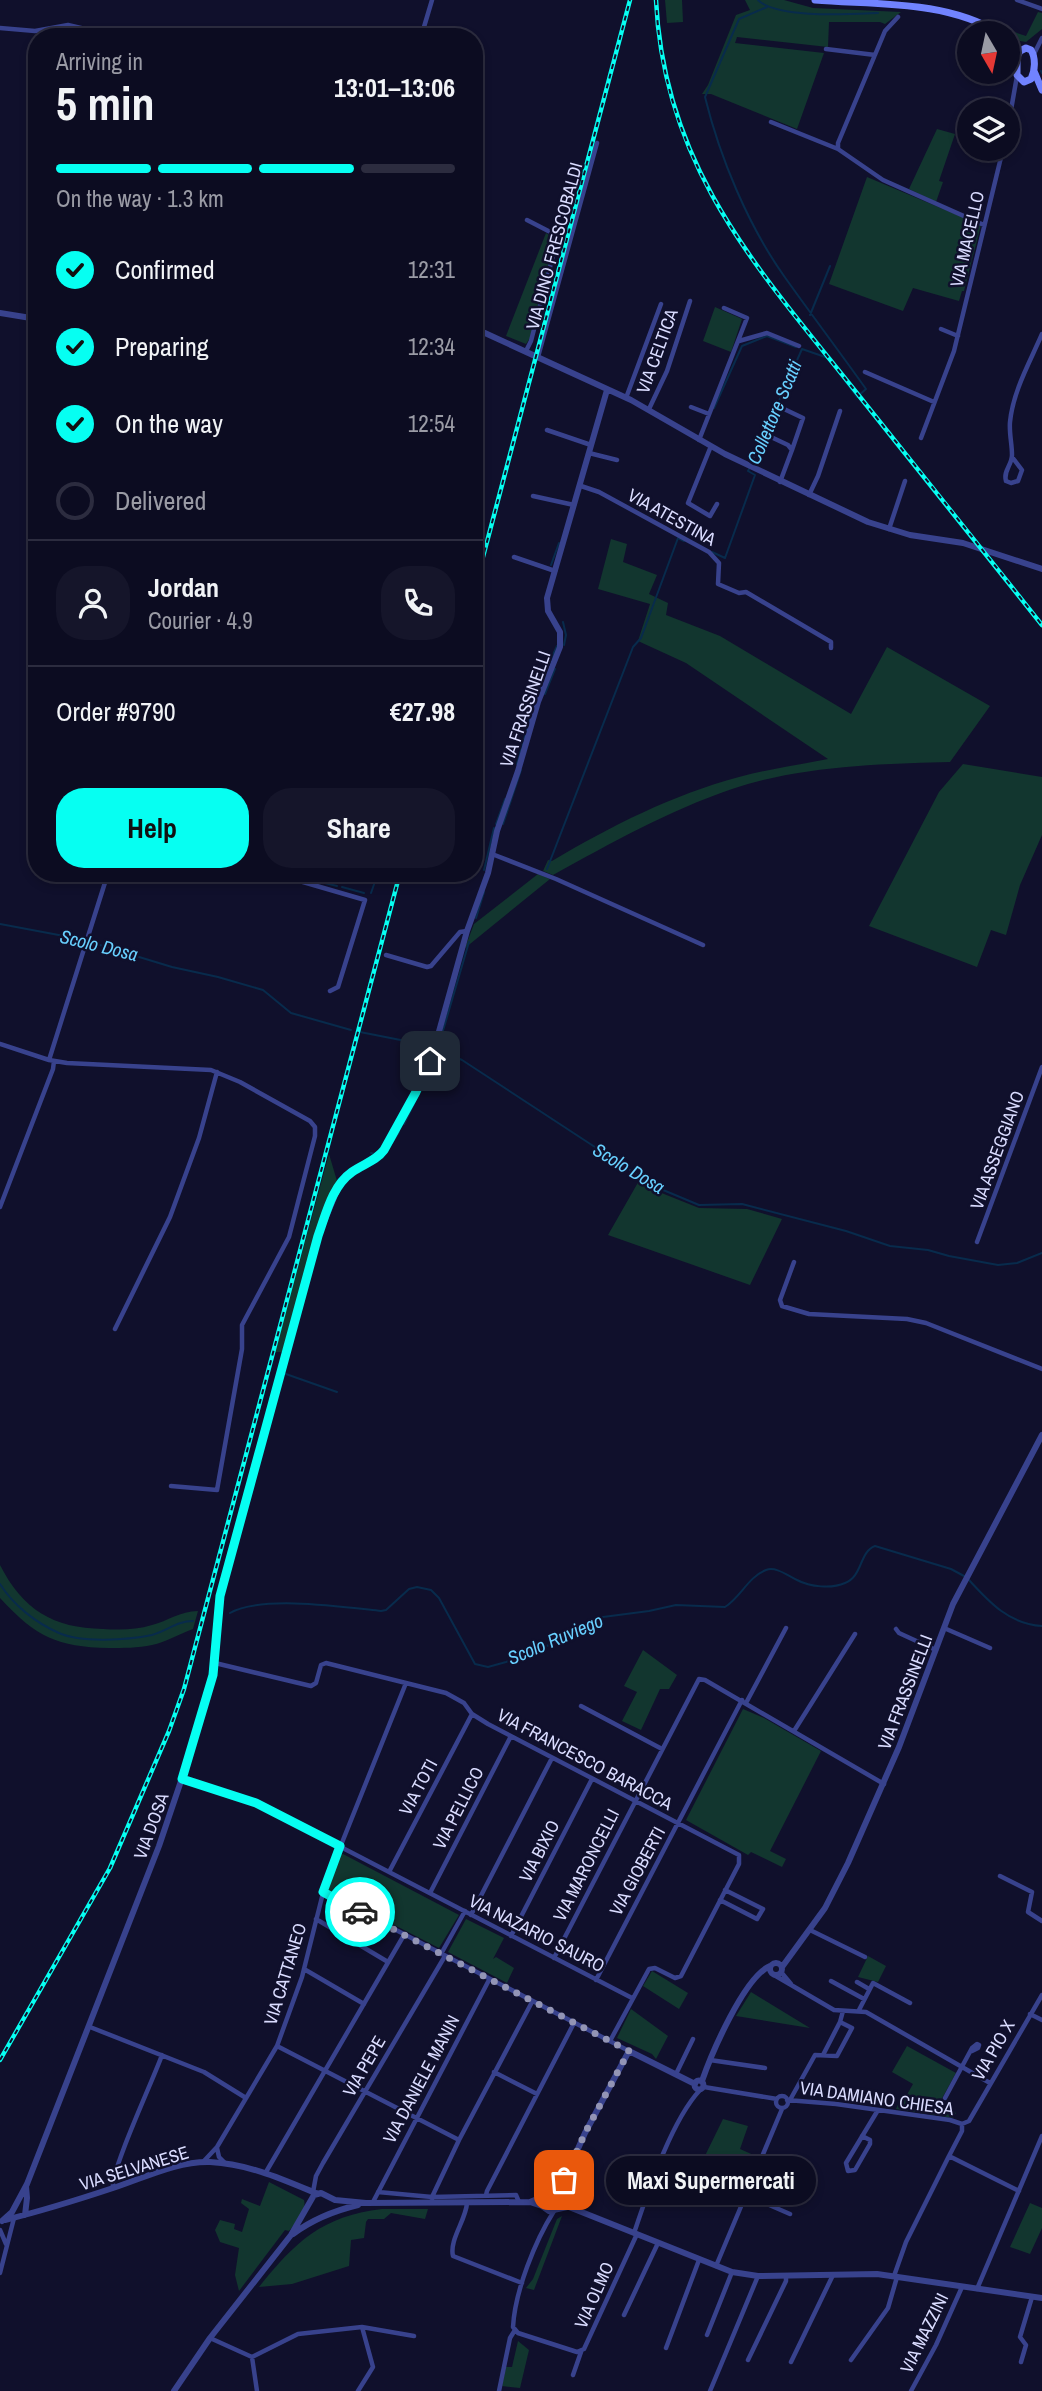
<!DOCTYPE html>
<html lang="en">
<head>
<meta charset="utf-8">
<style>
  :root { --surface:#0c0c21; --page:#15152a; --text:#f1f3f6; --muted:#9a9ba5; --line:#2c2c3f; --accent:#06fff2 }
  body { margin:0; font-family:"Archivo Narrow",sans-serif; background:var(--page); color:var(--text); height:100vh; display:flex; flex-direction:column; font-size:26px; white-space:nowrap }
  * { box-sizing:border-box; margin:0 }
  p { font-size:23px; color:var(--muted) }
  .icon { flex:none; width:38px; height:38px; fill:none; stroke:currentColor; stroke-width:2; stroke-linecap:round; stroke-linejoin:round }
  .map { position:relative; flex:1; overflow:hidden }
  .panel { position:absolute; left:28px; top:28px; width:455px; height:854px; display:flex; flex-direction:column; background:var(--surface); border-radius:28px; box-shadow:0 4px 10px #0003,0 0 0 2px var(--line) }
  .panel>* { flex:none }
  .needle { width:46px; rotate:171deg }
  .controls { position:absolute; left:957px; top:21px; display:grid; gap:14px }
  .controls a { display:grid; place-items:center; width:63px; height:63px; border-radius:50%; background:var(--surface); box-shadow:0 4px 10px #0003,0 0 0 2px var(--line); font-size:35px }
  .pin { position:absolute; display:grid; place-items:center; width:60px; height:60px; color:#fff; margin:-30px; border-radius:14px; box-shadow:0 4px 10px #0006 }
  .courier { position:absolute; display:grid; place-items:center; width:70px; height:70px; margin:-35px; border:5px solid #06fff2; border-radius:50%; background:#fff; color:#222; box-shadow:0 2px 9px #0007 }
  .bubble { position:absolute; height:49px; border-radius:24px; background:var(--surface); box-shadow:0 4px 10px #0003,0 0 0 2px var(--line); font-size:23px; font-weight:700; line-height:49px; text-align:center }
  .summary em { font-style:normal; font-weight:700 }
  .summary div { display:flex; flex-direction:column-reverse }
  .summary { display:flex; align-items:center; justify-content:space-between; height:119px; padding:0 28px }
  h1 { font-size:46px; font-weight:700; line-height:52px }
  .bar { display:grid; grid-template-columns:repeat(4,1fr); gap:10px 7px; align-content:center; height:84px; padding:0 28px }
  .bar i { height:9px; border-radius:5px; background:var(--line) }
  .bar .current { background:var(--accent) }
  .bar p { grid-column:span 4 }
  .line { display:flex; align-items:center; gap:18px; padding:0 28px; border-top:2px solid var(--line) }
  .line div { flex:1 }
  .round { display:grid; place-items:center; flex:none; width:74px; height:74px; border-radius:28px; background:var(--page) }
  ol { padding:0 28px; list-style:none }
  li { display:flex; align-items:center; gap:21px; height:77px }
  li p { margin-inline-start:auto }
  li .icon { padding:7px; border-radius:50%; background:var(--accent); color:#111; stroke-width:4 }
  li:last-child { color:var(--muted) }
  li i { width:38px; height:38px; border:4px solid var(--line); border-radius:50% }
  .primary-button { display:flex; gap:14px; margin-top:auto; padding:14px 28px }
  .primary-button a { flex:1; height:80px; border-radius:28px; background:var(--accent); color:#111; font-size:28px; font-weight:700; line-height:80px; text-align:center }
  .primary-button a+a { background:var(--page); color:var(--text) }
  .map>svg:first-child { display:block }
  .green { fill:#12362f }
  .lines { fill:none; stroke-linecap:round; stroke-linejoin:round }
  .stream { stroke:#082b4c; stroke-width:2 }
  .minor { stroke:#38428d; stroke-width:4.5 }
  .tertiary { stroke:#38428d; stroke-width:6 }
  .secondary { stroke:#7183ff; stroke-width:7 }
  .rail-casing { stroke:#06fff2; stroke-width:4.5 }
  .rail { stroke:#10102c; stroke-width:2; stroke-dasharray:5; stroke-linecap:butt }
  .done { stroke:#9395b5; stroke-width:7; stroke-dasharray:0 12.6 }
  .route { stroke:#06fff2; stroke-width:9 }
  .labels { text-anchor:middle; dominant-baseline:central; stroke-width:5; stroke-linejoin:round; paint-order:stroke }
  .street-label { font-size:18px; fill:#dadcff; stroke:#10102c }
  .water-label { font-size:19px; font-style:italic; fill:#68d0ff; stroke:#10102c }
</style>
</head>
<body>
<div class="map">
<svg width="1042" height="2391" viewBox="0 0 1042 2391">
  <rect width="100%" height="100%" fill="#10102c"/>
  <path class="green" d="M665 0H682L683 22 667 23Z
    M745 0H784L813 8 901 12 885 24 880 22H829L828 47 737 37 735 43 824 53 797 129 711 94H702L708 85 736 15 750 10Z
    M1038 12 1042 13V29L1026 42 1020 41 1007 32 1008 30 1026 36Z
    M937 129 955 134 939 181 943 182 936 202 909 189Z
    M867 177 981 225 964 291H962L959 301 913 288 903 311 829 284Z
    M546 233 556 239 530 338 526 344 506 336Z
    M715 307 742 319 731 352 703 341Z
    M611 539 627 544 623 562 657 575 649 594 668 603 666 615 720 636 851 714 887 647 990 706 950 762C877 764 801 766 732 789 668 811 611 843 553 875L543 871 548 860 552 861C611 826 672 795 739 777 768 769 799 765 828 759L686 663 638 641 650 604 598 589Z
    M963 764 1042 777V835L1020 885 1006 935 991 930 977 967 869 926 939 792Z
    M538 874 550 879 465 948 474 924Z
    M329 1154 337 1181 315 1235 282 1352H275Z
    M640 1179 659 1192 699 1208 747 1209 782 1219 750 1285 608 1235Z
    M0 1565C23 1610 53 1628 103 1629 120 1630 136 1630 152 1625 168 1621 180 1611 198 1611L193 1629C179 1634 166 1642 152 1645 138 1648 123 1648 109 1648 57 1647 36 1637 0 1598Z
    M643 1650 677 1675 669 1689H660L641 1730 622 1721 637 1692 624 1686Z
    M743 1709 764 1718 821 1751 770 1851 786 1859 782 1867 751 1852 748 1855 686 1820Z
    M343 1854 459 1915 439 1948 328 1891 340 1855Z
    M466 1919 504 1938 493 1959 496 1957 514 1968 507 1983 448 1952Z
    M868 1956 886 1966 878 1982 858 1977Z
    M652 1971 688 1993 679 2009 643 1986Z
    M751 1992 810 2028 736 2016Z
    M631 2009 668 2036 656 2059 652 2054 617 2038Z
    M907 2046 956 2073 940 2102 956 2113 953 2118 896 2109 898 2104 901 2105 913 2084 892 2072Z
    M723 2119 748 2126 740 2149 758 2157 755 2162 738 2165 731 2181 699 2168Z
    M269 2182 304 2200C307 2211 296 2222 289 2231L285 2230 239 2291 235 2275 239 2248 220 2242 215 2230 220 2220 235 2224 234 2229 242 2232 249 2209 241 2203 242 2199 260 2206Z
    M1030 2203 1042 2208V2228L1030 2254 1010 2247Z
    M382 2209H428L425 2219 391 2213 384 2219H368L366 2222 364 2238 351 2240 349 2266 292 2284 259 2287C295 2242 322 2216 382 2209Z
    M562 2216 534 2290 526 2288 533 2279 557 2219Z
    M518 2341 529 2350 520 2388 502 2386 506 2367H512Z"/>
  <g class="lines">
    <path class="stream" d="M758 0C777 19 851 14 878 13
      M1041 71 1042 73
      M810 315 830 266
      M714 408 742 346 767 336 796 347
      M751 464 802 349 828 358 857 397 866 389C839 351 811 314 784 276 748 225 720 158 705 97L739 19 767 7
      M712 552 725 558 755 475 748 471 749 469
      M551 565 559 543
      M563 622 566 635 564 645
      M546 670 557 646
      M545 694 555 669
      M517 764 542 678
      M496 824 505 799
      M503 824 521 770
      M547 869 633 647 641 638 678 538 684 541
      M484 870 494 828
      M290 873 316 880
      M321 882 337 886
      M342 887 364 893
      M371 893 378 873
      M476 918 484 892
      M0 924 80 939 172 967 218 977 263 990 291 1013 351 1030
      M360 1032 431 1046 462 1060 656 1187 699 1205 742 1204 846 1231 890 1246 928 1250 949 1256 998 1265 1017 1263 1042 1253
      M442 1034 469 942
      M429 1072 438 1046
      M404 1124 425 1081
      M392 1143 399 1132
      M384 1144 390 1134
      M371 1153 375 1154 379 1151
      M385 1153 388 1149
      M283 1373 337 1392
      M969 1580C989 1602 1009 1624 1042 1626
      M0 1584C13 1605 36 1623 59 1633 81 1643 128 1640 152 1635 167 1631 177 1621 193 1621
      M230 1613C261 1595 344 1607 381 1611L386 1610 409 1589 417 1587 431 1590 439 1598 475 1664 488 1667 506 1662 543 1648 603 1617 649 1611 676 1605 725 1607C741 1597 748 1577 766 1570 776 1566 788 1576 797 1580 810 1587 832 1589 845 1583 863 1576 859 1552 875 1546L951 1569 964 1576"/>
    <path class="minor" d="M1017 0 1042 9
      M0 28 35 31 68 25 115 36
      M421 37 432 0
      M826 49 875 55
      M1034 54 1042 38
      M771 122 838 149 883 180 984 225
      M1008 127 1017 76
      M838 148V143L885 31 898 17
      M941 329 958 336
      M739 341 767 333 799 346
      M526 351 531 341 558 236 527 220
      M538 357 597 143
      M865 372 934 402
      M626 398 661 304
      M691 407 709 414
      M649 409 667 371 690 301
      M547 430 591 445
      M771 437 788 445 792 450 803 418 784 409
      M921 438 954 351 1003 149
      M699 440 747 318 724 308
      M711 446 688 503 710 516 717 504
      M589 453 617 460
      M1012 457 1022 470 1018 481 1011 483 1006 481C1003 471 1012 465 1012 455 1012 444 1009 433 1010 422 1013 391 1030 362 1042 334
      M780 482 792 450
      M581 486 599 492 709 552 719 563 718 584 739 593 746 592 831 642V648
      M809 495 818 476 840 411
      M533 496 574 505
      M889 529 905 481
      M514 557 555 571
      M492 854 556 879 703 945
      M272 873 365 900 338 987 330 991
      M386 955 427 967 431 966 460 932 467 931
      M0 1044 49 1060 67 1063 211 1070 240 1082 310 1121 315 1127V1136L289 1237 242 1325V1349L217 1490 171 1486
      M49 1060 108 873
      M0 1207 53 1069 54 1061
      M977 1242 1042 1067
      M794 1262 780 1300 782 1306 809 1314 907 1319 926 1323 1042 1369
      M115 1329 170 1217 199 1138 217 1072
      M944 1628 990 1648
      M896 1629 899 1633 936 1650
      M215 1663 311 1686 316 1683 321 1665 326 1663 446 1693 464 1703 472 1714 488 1724 739 1855V1864L681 1976 675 1978 655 1968 649 1969 610 2041
      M746 1703 786 1628
      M581 1706 662 1749
      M794 1731 855 1634
      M182 1778 256 1803 632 1998
      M389 1872 472 1714
      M1000 1876 1032 1892 1028 1912 1042 1921
      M323 1892 629 2051
      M430 1893 511 1736
      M720 1900 757 1919 763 1909 725 1890
      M471 1915 552 1758
      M316 1919 388 1962
      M810 1930 865 1957
      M511 1936 592 1779
      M441 1954 465 1911
      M554 1958 699 1679 705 1680 884 1784
      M304 1969 364 2004
      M781 1972 791 1984
      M774 1975 834 2010 866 2012 990 2083
      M596 1980 742 1700
      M831 1981 864 1999
      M857 1982 869 1989
      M859 2010 873 1983 910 2003
      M1030 2014 1042 2020
      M90 2027 204 2072 246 2098
      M277 2046 459 2140
      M823 2055 840 2022
      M710 2060 765 2068
      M494 2072 537 2094
      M676 2074 693 2039
      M704 2087 777 2099
      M776 2102a6 6 0 1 1 12 0a6 6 0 1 1-12 0Z
      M945 2098 972 2048 977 2044 979 2045 978 2048 972 2051
      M787 2100 836 2104 950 2120 962 2124
      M790 2100 815 2055 837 2056 852 2028 840 2022 843 2011
      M862 2136 870 2140V2144L855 2170 848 2171 846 2163 878 2110
      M217 2148 219 2157 225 2163
      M203 2162 217 2147 277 2046 302 1977 325 1885 406 1683
      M266 2172 404 1935
      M113 2188C110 2172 154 2078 162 2055
      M1019 2191 949 2156 962 2131V2124L969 2121 1042 1995
      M313 2192 316 2176 323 2163 445 1956
      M378 2192 432 2197 516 2195 519 2202
      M486 2195 487 2191 574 2023
      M746 2195 790 2214
      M373 2202 489 1980
      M432 2202V2197L459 2140 532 2002
      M467 2203C466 2220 449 2240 453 2256L522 2283
      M554 2211C535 2241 515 2291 513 2327L518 2333 577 2352 584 2349 637 2234
      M0 2230 6 2244
      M634 2233C648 2192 671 2121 700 2090
      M716 2266 782 2109
      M0 2273 14 2218
      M894 2276 906 2242 949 2156
      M977 2289 1042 2136
      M624 2315 658 2243
      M362 2327 414 2336
      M707 2335 732 2272
      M210 2338 252 2357 298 2334 362 2327 373 2367 358 2391
      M666 2348 699 2260
      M252 2357 257 2391
      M748 2360 786 2281V2276
      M851 2360 888 2308 897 2277
      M791 2362 833 2275
      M1021 2362 1026 2345 1020 2337 1032 2297
      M573 2375 581 2352
      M499 2391 510 2338 515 2330
      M710 2391 758 2276
      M911 2391 936 2345 962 2287"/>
    <path class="tertiary" d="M0 313 37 319
      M474 328 631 400 725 454 868 522 910 535 963 543 1042 569
      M770 1969a6 6 0 1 1 12 0a6 6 0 1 1-12 0Z
      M782 1967 825 1908 848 1863 899 1747 953 1604 1042 1435
      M694.5 2085a4.5 4.5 0 1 1 9 0a4.5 4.5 0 1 1-9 0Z
      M702 2081C711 2055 744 1977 770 1966
      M558 2198 560 2189 585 2133 629 2051 695 2084
      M530 2202 549 2194 554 2195 559 2202 569 2207 732 2272 758 2276 877 2274 1042 2298
      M25 2215 27 2198 26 2186
      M5 2220C41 2211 77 2200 113 2188 144 2178 177 2161 210 2162 249 2164 282 2179 318 2194
      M2 2221 12 2212 27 2184 159 1846 182 1778 213 1675 220 1596 318 1236 340 1183 350 1173 378 1157 388 1144 416 1092 433 1053 467 931 488 873 497 831 518 771 538 702 560 647V632L548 611 547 598 607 390
      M293 2234C313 2219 333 2211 358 2205
      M174 2391 210 2338 291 2235 314 2195 321 2193 335 2200 366 2203 530 2202 542 2206 549 2211 567 2207"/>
    <path class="secondary" d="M815 0C875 5 946 0 999 33
      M1008 42 1017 56
      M1026 48 1031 50C1036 58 1035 71 1031 79L1024 82 1017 75V57L1020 51Z
      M1034 71 1042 90"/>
    <defs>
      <path id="rail" d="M656 0C664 170 760 271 860 397 921 473 982 549 1042 625
        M474 591 630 0
        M0 2060 110 1868 169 1731 184 1689 400 873"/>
    </defs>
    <use href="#rail" class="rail-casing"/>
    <use href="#rail" class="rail"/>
  </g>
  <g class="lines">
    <path class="done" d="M360 1912 629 2051 585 2133 564 2180"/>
    <path class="route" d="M360 1912 323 1892 340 1846 256 1803 182 1779 213 1675 220 1596 318 1236C326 1214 332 1186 352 1172 363 1164 376 1161 384 1150L416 1092 430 1061"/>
  </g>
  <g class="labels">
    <g class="street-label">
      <text transform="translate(967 239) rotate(-77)">VIA MACELLO</text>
      <text transform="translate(554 246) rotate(-75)">VIA DINO FRESCOBALDI</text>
      <text transform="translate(657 351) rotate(-70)">VIA CELTICA</text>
      <text transform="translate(672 517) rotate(29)">VIA ATESTINA</text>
      <text transform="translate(525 709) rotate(-71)">VIA FRASSINELLI</text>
      <text transform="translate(997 1150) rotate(-70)">VIA ASSEGGIANO</text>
      <text transform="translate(905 1692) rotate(-69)">VIA FRASSINELLI</text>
      <text transform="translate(585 1759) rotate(28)">VIA FRANCESCO BARACCA</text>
      <text transform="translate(418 1787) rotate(-62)">VIA TOTI</text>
      <text transform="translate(458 1808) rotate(-63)">VIA PELLICO</text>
      <text transform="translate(151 1826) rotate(-70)">VIA DOSA</text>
      <text transform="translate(539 1851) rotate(-63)">VIA BIXIO</text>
      <text transform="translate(586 1865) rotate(-63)">VIA MARONCELLI</text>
      <text transform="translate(637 1871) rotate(-62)">VIA GIOBERTI</text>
      <text transform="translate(537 1933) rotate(27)">VIA NAZARIO SAURO</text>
      <text transform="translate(285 1974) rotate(-73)">VIA CATTANEO</text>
      <text transform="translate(993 2050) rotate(-60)">VIA PIO X</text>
      <text transform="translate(364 2066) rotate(-60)">VIA PEPE</text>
      <text transform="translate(421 2079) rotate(-62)">VIA DANIELE MANIN</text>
      <text transform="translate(877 2098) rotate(8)">VIA DAMIANO CHIESA</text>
      <text transform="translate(134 2168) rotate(-17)">VIA SELVANESE</text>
      <text transform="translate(594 2295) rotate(-66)">VIA OLMO</text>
      <text transform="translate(924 2333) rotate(-64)">VIA MAZZINI</text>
    </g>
    <g class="water-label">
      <text transform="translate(774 412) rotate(-67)">Collettore Scatti</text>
      <text transform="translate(99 945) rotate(14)">Scolo Dosa</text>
      <text transform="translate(629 1168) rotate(31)">Scolo Dosa</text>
      <text transform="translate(555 1639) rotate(-23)">Scolo Ruviego</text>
    </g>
  </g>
</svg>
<div class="controls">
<a><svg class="needle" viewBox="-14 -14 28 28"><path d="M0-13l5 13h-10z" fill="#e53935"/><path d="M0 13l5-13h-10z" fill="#9a9ba5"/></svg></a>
<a><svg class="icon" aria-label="layers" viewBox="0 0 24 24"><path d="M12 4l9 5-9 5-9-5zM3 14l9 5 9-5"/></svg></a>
</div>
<div class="pin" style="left:564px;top:2180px;background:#ea580c"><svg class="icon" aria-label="bag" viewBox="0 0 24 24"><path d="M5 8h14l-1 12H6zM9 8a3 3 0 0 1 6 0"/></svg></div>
<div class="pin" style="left:430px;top:1061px;background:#1f2937"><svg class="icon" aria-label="home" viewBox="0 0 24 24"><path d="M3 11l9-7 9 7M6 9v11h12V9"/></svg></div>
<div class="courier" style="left:360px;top:1912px"><svg class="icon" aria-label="car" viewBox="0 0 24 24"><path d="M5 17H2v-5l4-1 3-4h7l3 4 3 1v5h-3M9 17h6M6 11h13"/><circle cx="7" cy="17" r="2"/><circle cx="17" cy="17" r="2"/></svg></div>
<div class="bubble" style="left:606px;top:2156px;width:210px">Maxi Supermercati</div>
<section class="panel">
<div class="summary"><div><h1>5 min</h1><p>Arriving in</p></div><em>13:01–13:06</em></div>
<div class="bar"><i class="current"></i><i class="current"></i><i class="current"></i><i></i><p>On the way · 1.3 km</p></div>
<ol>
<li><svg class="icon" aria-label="check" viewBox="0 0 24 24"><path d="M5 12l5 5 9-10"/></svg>Confirmed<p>12:31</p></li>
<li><svg class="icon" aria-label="check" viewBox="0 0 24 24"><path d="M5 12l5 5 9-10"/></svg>Preparing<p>12:34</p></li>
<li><svg class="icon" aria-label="check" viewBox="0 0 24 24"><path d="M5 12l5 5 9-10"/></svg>On the way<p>12:54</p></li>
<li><i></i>Delivered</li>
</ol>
<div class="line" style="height:126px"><a class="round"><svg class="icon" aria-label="person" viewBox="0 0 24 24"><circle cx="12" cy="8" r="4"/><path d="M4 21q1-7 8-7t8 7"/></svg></a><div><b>Jordan</b><p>Courier · 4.9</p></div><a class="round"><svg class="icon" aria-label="phone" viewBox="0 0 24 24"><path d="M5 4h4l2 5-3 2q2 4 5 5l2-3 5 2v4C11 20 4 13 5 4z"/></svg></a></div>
<div class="line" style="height:91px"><div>Order #9790</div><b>€27.98</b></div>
<div class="primary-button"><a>Help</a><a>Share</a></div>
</section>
</div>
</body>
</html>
